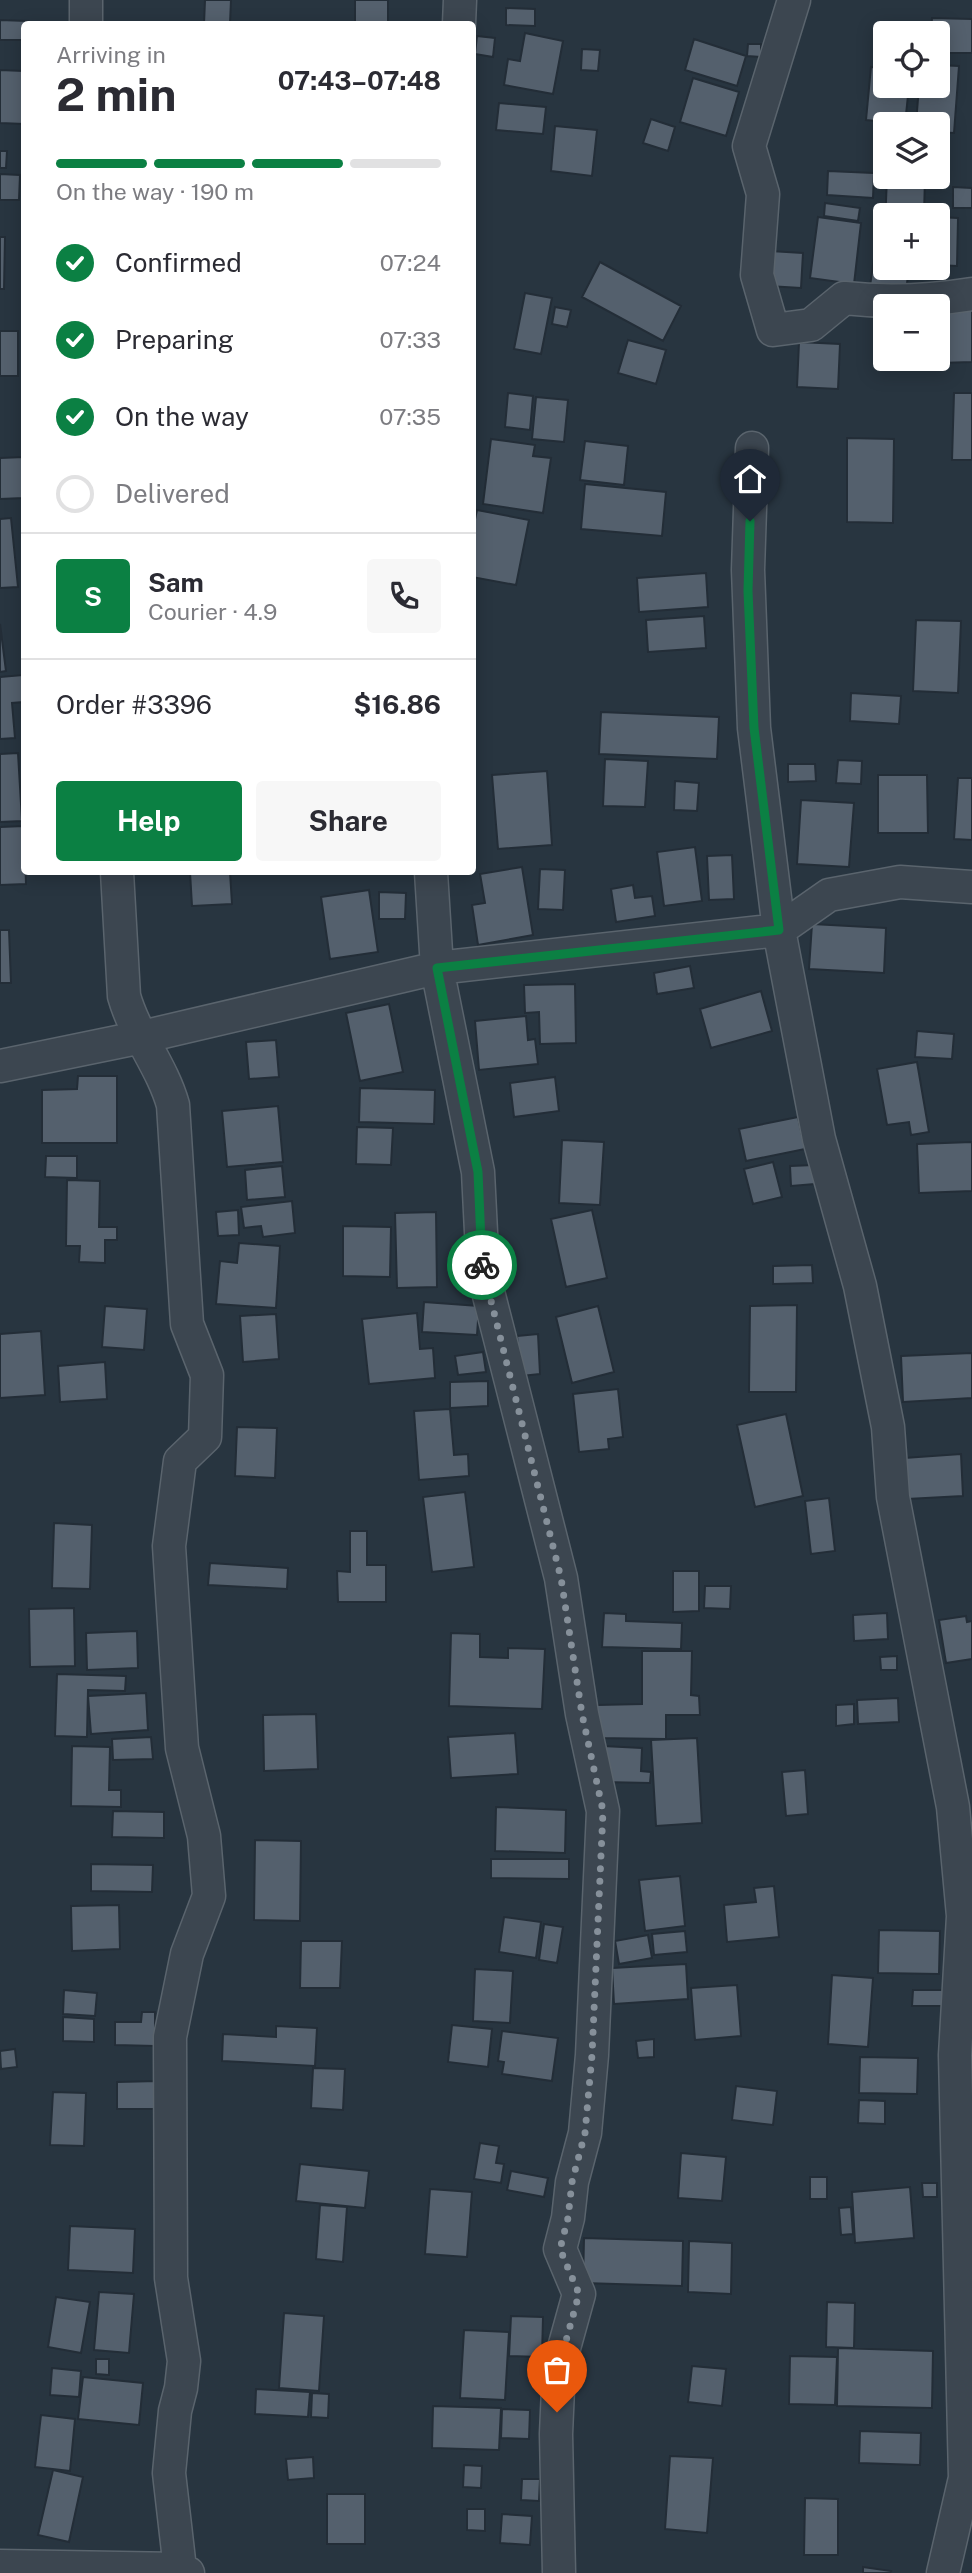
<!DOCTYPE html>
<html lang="en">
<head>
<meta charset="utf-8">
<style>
  :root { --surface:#fff; --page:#f7f7f7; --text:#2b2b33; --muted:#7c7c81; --line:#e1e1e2; --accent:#0b8043 }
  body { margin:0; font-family:"Public Sans",sans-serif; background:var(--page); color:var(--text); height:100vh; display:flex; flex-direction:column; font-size:26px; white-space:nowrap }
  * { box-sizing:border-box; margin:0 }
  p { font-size:23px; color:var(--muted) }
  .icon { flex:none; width:38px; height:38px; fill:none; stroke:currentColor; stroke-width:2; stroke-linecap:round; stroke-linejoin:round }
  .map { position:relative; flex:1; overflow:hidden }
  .details { position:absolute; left:21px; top:21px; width:455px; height:854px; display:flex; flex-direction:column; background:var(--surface); border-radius:7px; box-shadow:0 4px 18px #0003 }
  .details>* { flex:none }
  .fabs { position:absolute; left:873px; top:21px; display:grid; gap:14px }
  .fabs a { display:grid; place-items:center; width:77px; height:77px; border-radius:7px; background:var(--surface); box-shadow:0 4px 18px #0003; font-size:35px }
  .pin { position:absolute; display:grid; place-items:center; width:60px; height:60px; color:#fff; margin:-72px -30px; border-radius:50% 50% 50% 0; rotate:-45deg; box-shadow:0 0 7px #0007 }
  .pin .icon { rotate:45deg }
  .courier { position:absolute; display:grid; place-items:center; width:70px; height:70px; margin:-35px; border:5px solid #0b8043; border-radius:50%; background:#fff; color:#222; box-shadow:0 2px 9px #0007 }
  .summary em { font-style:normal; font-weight:700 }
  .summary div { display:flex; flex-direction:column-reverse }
  .summary { display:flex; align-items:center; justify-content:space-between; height:119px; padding:0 35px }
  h1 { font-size:46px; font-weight:700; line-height:52px }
  .bar { display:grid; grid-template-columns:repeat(4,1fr); gap:10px 7px; align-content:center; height:84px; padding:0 35px }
  .bar i { height:9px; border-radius:5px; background:var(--line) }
  .bar .active { background:var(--accent) }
  .bar p { grid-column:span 4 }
  .line { display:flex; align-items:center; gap:18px; padding:0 35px; border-top:2px solid var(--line) }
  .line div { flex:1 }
  .round { display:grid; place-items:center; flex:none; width:74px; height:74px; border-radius:7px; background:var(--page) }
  ol { padding:0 35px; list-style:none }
  li { display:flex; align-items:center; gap:21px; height:77px }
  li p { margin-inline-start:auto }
  li .icon { padding:7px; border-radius:50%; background:var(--accent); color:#fff; stroke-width:4 }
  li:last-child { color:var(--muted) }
  li i { width:38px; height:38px; border:4px solid var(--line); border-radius:50% }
  .cta { display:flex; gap:14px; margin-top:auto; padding:14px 35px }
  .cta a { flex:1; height:80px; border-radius:7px; background:var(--accent); color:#fff; font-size:28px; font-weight:700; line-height:80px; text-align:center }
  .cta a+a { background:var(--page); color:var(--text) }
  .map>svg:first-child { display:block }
  .building { fill:#54606d; stroke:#232d37; stroke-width:2 }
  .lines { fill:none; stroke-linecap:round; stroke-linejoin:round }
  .street-casing { stroke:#5a646d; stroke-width:35 }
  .street { stroke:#3c4650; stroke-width:32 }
  .done { stroke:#86909a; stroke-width:7; stroke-dasharray:0 12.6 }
  .route { stroke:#0b8043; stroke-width:9 }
</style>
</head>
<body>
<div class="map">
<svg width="972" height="2573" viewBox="0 0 972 2573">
  <rect width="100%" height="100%" fill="#283540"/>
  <path class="building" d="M205 0H231L230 24H204Z
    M355 0H388V24H355Z
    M506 8 535 9V26L506 25Z
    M932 18 972 19V53H938V33H931Z
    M0 20 28 21 27 24H24V40H0Z
    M525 33 563 41 553 94 504 85 508 59 520 61Z
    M477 36 495 38 493 57 475 54Z
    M694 39 746 56 737 86 685 70Z
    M748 44H761V57L747 56Z
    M582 49 600 50 598 71 581 70Z
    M938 65 959 66 954 133 938 132V124H916L919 86H938Z
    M871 67 886 69V86H909L905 124 866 120Z
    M0 70 24 71V124L0 123Z
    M693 78 739 92 726 136 680 122Z
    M499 103 546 107 543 134 496 130Z
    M651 119 675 127 668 151 643 143Z
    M555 126 597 130 592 176 551 171Z
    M0 151H7L6 168H0Z
    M828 171 874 173 873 198 827 195Z
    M0 174 20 175 19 200H0Z
    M887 177H925L924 215H886L885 225Z
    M953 187 972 188V208H953Z
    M825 203 860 208 858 221 824 216Z
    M818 217 861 223 854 284 810 278Z
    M938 217 958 218 957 266 938 265Z
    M878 231 886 232V268H909L906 291 870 286Z
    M0 237H5L4 289H0Z
    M770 251 803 253 801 288 768 286Z
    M600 262 681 306 663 341 582 297Z
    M525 293 552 298 541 354 514 349Z
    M972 306V362L939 363 938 307Z
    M555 307 571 310 567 327 552 324Z
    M0 331H18V376H0Z
    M628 340 666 350 656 384 618 373Z
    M799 342 840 344 838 389 797 387Z
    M508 393 533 396 530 430 505 427Z
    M954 393H972V460H952Z
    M536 397 568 400 564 442 532 439Z
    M847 438 894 439 893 523 847 522Z
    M491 439 535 445 533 456 551 458 543 513 483 504Z
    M585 441 628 446 624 485 580 480Z
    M24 457V498L0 499V458Z
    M585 484 666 492 662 536 581 529Z
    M477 510 529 520 516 585 472 577V533Z
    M11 518 18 587 0 588V519Z
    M706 573 708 607 639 612 637 578Z
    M704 616 706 648 648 652 646 620Z
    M916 620 961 621 958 693 913 691Z
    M0 624 6 671 0 672Z
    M23 675 24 702 12 703 15 738 0 739V677Z
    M851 693 901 696 899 724 850 721Z
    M601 712 719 717 717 759 599 754Z
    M18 753 22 821 0 822V754Z
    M605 759 648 761 645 807 603 806Z
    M838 760 862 761 861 784 836 783Z
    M788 764H815L816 781 788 782Z
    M547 771 552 845 498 849 492 775Z
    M878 775H927L928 833H878Z
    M958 778H972V840L954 839Z
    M675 781 699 783 697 811 674 810Z
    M801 800 854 803 849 867 797 864Z
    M24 826 26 884 0 885V827Z
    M695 847 702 901 664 906 657 852Z
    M732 855 734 899 709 900 707 856Z
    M522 867 533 935 478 945 472 905 485 903 480 874Z
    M540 869 565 870 563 910 538 909Z
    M190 872H230L232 904 192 906Z
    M633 885 635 898 652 896 655 916 616 922 611 889Z
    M369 890 378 952 330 959 321 897Z
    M379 892 406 893 405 919H379Z
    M812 924 886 928 884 973 809 969Z
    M0 930H9L11 983H0Z
    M690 966 694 988 657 994 654 973Z
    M575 984 576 1043 540 1044 539 1012 525 1013 524 985Z
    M761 991 772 1031 711 1048 700 1009Z
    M389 1004 403 1072 360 1081 346 1013Z
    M526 1016 528 1040 535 1039 538 1064 479 1070 475 1021Z
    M917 1031 954 1034 952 1059 915 1057Z
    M276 1040 279 1077 249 1079 246 1042Z
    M917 1062 929 1132 911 1135 909 1122 887 1125 877 1069Z
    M78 1076H117V1143H42V1090L77 1089Z
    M555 1077 559 1111 514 1117 510 1083Z
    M360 1088 435 1090 434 1124 359 1122Z
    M278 1106 283 1162 227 1167 222 1111Z
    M798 1117 805 1149 746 1161 739 1129Z
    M357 1127 393 1128 391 1165 356 1164Z
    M562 1140 604 1142 600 1205 559 1203Z
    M972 1142V1191L919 1193 917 1144Z
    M46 1156H77V1178L45 1177Z
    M773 1162 782 1197 753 1204 744 1169Z
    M814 1165 815 1184 791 1186 790 1166Z
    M282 1166 285 1197 247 1200 245 1170Z
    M67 1180 100 1181 99 1227H117V1240H105V1263L79 1262 80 1246H66Z
    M292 1201 295 1233 263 1237 261 1226 244 1228 241 1207Z
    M238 1210 239 1235 218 1236 216 1212Z
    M592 1210 607 1278 566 1287 551 1219Z
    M436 1212 437 1287 397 1288 395 1213Z
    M343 1226 391 1227 390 1277 343 1276Z
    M239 1243 280 1246 276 1308 216 1304 220 1261 237 1263Z
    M812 1265 813 1283 773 1284V1266Z
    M424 1302 479 1306 477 1335 422 1332Z
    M797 1305 796 1392H749L750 1306Z
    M105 1306 147 1309 144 1350 102 1347Z
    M598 1306 614 1372 572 1383 556 1317Z
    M417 1313 420 1349 433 1348 435 1378 369 1384 362 1319Z
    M276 1314 279 1359 243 1362 240 1316Z
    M41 1331 45 1395 0 1398V1334Z
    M538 1334 540 1374 521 1376 517 1336Z
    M483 1352 486 1372 458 1375 455 1356Z
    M972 1353V1398L903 1402 901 1356Z
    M105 1362 107 1399 60 1402 58 1366Z
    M488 1381V1406L450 1408V1382Z
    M618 1389 623 1437 608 1439 609 1449 579 1452 573 1394Z
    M450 1409 454 1455 468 1454 469 1476 419 1480 414 1411Z
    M786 1414 803 1496 755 1507 737 1425Z
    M237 1427 277 1428 275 1478 235 1476Z
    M961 1454 963 1496 907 1499 904 1458Z
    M465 1492 474 1567 432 1572 423 1497Z
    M829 1498 835 1551 811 1554 805 1501Z
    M54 1523 92 1525 90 1589 52 1588Z
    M350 1531H367V1565H386V1602H338L337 1571 350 1572Z
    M210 1563 288 1568 287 1589 208 1585Z
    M673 1571H699V1611L673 1612Z
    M705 1586H731L730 1609 704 1608Z
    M74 1608 75 1666 30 1667 29 1609Z
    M604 1613 626 1614V1621L682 1623 681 1649 602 1647Z
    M887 1613 888 1639 854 1641 853 1615Z
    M966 1616 967 1622 972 1621V1659L946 1663 939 1620Z
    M137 1631 138 1668 87 1670 86 1633Z
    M451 1633 480 1634V1657L508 1658V1648L545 1649 542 1709 449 1706Z
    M642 1651H692L691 1695 699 1696 700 1715H666V1739L596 1738 597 1705 642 1704Z
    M897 1656V1670H881L880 1657Z
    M57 1674 126 1676 125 1691 88 1690 87 1737 55 1736Z
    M146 1693 148 1730 91 1734 88 1696Z
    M898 1698 899 1722 858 1724 857 1700Z
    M854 1704V1724L836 1726V1705Z
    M316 1714 318 1769 264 1771 263 1715Z
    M515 1733 518 1774 451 1778 448 1737Z
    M151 1737 153 1759 113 1760 112 1739Z
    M697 1738 702 1823 656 1826 651 1740Z
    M72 1746 110 1747 109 1790H121V1807L71 1806Z
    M603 1746 642 1748 641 1771 651 1772 650 1783 602 1782Z
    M805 1770 808 1814 786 1816 782 1772Z
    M496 1807 566 1810 565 1853 495 1851Z
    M113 1811 164 1812V1838L112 1837Z
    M255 1840 301 1841 300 1921 254 1920Z
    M491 1859H569V1879L491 1878Z
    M91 1864 153 1865 152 1892 91 1891Z
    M680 1876 685 1926 645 1931 639 1880Z
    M774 1886 779 1937 727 1942 724 1905 756 1902 754 1888Z
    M119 1905 120 1949 72 1951 71 1906Z
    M504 1917 541 1922 536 1958 499 1952Z
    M544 1924 563 1927 557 1963 539 1960Z
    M879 1930 940 1931 939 1974 878 1973Z
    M685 1931 687 1952 654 1955 652 1934Z
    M648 1935 652 1958 619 1964 615 1941Z
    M301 1941H342L340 1988H300Z
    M686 1964 688 1999 614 2004 612 1968Z
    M475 1969 513 1971 510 2023 473 2021Z
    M832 1975 873 1978 868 2047 828 2044Z
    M737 1985 741 2036 695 2040 691 1988Z
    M64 1990 97 1993 95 2016 63 2014Z
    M913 1990H943V2006H912Z
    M142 2012H155V2046L115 2045V2022H141Z
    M63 2017 94 2019V2042L63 2041Z
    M452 2025 492 2029 488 2067 448 2062Z
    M276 2026 317 2028 315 2066 222 2061 223 2034 276 2037Z
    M502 2031 558 2038 552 2081 502 2074 504 2062 498 2061Z
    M654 2039V2057L638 2058 636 2041Z
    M15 2049 17 2067 1 2069 0 2051Z
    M860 2057 918 2058 917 2094 859 2093Z
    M313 2068 345 2069 343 2110 311 2108Z
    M158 2081V2109H117V2082Z
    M736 2086 777 2091 773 2125 732 2120Z
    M53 2092 86 2093 84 2146 50 2145Z
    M859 2100 885 2101V2124L858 2123Z
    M480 2143 499 2146 496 2163 504 2164 501 2183 474 2179Z
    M681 2153 726 2157 722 2201 678 2198Z
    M300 2164 369 2171 365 2208 296 2201Z
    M511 2171 548 2178 544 2197 507 2190Z
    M810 2177H827V2199H810Z
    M922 2183H937V2197H923Z
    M910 2187 914 2238 855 2243 852 2192Z
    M430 2189 472 2192 467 2257 425 2254Z
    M320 2205 347 2207 343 2262 316 2259Z
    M851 2207 853 2234 841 2235 839 2208Z
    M70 2226 135 2229 133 2273 68 2270Z
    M584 2238 683 2241 682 2286 583 2283Z
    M689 2241 732 2243 731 2294 688 2292Z
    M99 2292 134 2294 129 2353 94 2350Z
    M56 2297 90 2302 81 2353 48 2347Z
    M827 2302 855 2303 854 2348 826 2347Z
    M284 2313 324 2316 319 2391 279 2388Z
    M511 2316 543 2317 542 2357 509 2356Z
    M464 2330 509 2332 505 2400 460 2398Z
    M838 2348 933 2351 932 2408 837 2406Z
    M790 2356 837 2357 835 2405 789 2404Z
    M96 2359H109V2375L96 2374Z
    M692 2366 726 2369 722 2406 688 2402Z
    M52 2368 81 2371 79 2397 50 2395Z
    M83 2377 143 2383 139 2425 78 2419Z
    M256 2389 310 2392 308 2417 255 2414Z
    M312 2393 329 2394 328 2418 311 2417Z
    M433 2406 501 2408 499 2450 432 2448Z
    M502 2409 530 2410 529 2439 501 2438Z
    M41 2415 75 2419 70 2471 35 2467Z
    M860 2431 921 2433 920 2465 859 2463Z
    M670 2456 713 2458 707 2533 665 2529Z
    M313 2457 314 2478 288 2480 286 2459Z
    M464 2465 482 2466 481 2488 463 2487Z
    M53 2470 83 2477 69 2542 38 2535Z
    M522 2479H540L539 2501 521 2500Z
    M327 2494H365V2544H327Z
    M805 2498 838 2499V2555H804Z
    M467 2509H485V2531L467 2530Z
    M502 2514 532 2516 530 2545 500 2543Z
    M863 2567 891 2571 890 2573H863Z"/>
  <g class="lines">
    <defs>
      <path id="street" d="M86 0V24
        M794 0 749 146 763 194 757 275 773 330 811 325 844 298C889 303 928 301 972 294
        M459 24 460 0
        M752 448 748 570 754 728 779 930 819 1139 860 1286 888 1427 893 1497 953 1807 963 1916 955 2055 965 2478 943 2573
        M117 872 124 996C135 1035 162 1066 173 1105L187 1324 207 1375 205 1437 180 1461 169 1546 182 1748 204 1836 209 1896 187 1954 170 2037 171 2278 184 2361 181 2388 175 2411 169 2473 180 2569
        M431 872 437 968 478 1172 483 1272 561 1578 582 1714 603 1811 592 2055 585 2133 572 2182 568 2218 560 2249 579 2294 559 2366 556 2434 559 2573
        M0 1066 142 1037 437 968 779 930 829 895 900 882 972 887
        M0 2566 180 2569 188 2573"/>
    </defs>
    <use href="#street" class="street-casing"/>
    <use href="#street" class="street"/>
  </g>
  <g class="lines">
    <path class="done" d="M482 1265 561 1578 582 1714 603 1811 592 2055 585 2133 572 2182 568 2218 560 2249 579 2294 559 2366 557 2412"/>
    <path class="route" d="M482 1265 478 1172 437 968 779 930 754 728 748 591 750 521"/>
  </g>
</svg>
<div class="fabs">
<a><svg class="icon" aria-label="locate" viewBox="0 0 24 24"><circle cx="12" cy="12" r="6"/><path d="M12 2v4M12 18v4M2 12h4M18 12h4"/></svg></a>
<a><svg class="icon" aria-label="layers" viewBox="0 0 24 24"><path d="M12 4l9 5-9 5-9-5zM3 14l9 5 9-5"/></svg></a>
<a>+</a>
<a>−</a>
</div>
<div class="pin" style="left:557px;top:2412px;background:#ea580c"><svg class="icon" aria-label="bag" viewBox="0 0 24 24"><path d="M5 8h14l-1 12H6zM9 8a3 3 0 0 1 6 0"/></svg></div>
<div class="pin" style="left:750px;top:521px;background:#1f2937"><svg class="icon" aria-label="home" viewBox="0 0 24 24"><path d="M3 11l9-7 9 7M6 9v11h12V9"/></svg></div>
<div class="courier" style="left:482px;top:1265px"><svg class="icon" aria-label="bike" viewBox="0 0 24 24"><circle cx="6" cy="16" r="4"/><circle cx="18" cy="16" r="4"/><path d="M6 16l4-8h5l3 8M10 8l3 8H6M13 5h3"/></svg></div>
<section class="details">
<div class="summary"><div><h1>2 min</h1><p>Arriving in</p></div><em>07:43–07:48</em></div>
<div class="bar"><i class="active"></i><i class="active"></i><i class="active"></i><i></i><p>On the way · 190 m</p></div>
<ol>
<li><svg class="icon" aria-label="check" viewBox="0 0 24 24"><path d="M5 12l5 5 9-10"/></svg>Confirmed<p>07:24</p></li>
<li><svg class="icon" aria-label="check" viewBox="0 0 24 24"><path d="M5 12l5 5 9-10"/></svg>Preparing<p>07:33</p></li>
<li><svg class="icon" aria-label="check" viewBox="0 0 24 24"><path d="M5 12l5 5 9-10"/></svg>On the way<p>07:35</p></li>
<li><i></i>Delivered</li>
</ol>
<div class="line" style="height:126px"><b class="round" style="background:var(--accent);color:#fff">S</b><div><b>Sam</b><p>Courier · 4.9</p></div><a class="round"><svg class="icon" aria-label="phone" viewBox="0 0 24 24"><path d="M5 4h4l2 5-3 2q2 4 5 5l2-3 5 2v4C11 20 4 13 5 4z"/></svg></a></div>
<div class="line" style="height:91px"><div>Order #3396</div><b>$16.86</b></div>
<div class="cta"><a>Help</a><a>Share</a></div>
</section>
</div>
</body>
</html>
